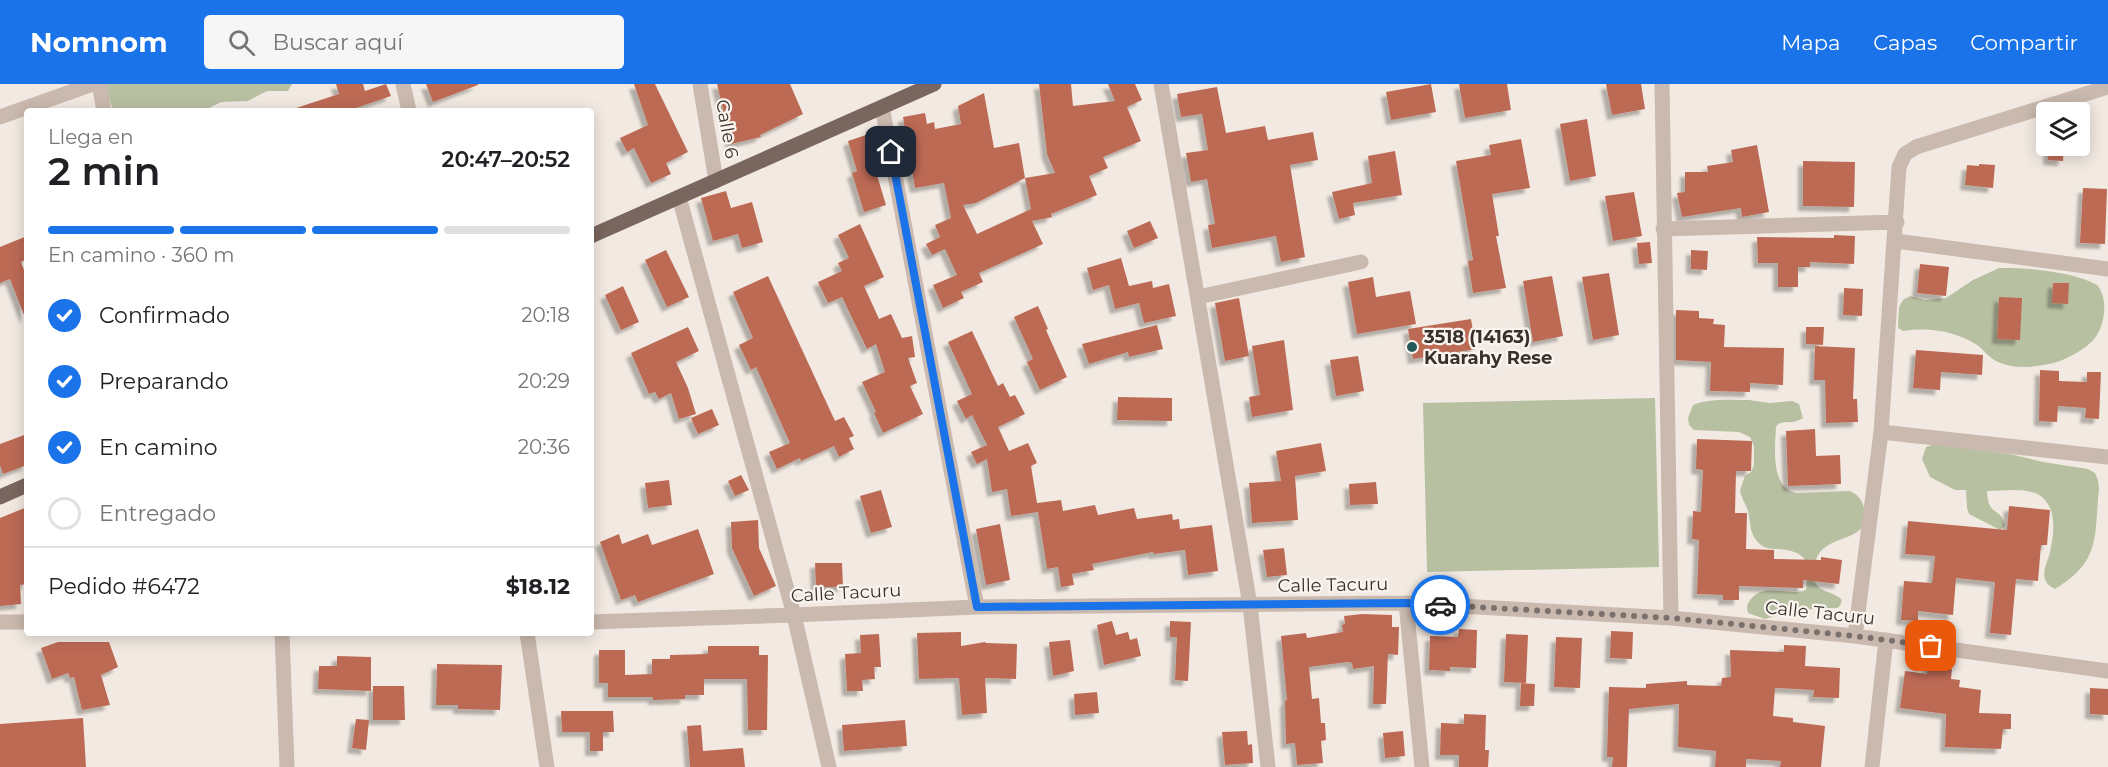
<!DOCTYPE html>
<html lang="es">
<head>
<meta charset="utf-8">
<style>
  :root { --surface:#fff; --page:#f6f6f6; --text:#202124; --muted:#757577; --line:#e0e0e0; --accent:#1a73e8 }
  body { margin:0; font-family:Montserrat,sans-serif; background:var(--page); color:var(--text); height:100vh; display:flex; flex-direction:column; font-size:22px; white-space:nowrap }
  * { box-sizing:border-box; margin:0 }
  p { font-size:20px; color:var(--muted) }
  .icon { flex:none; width:33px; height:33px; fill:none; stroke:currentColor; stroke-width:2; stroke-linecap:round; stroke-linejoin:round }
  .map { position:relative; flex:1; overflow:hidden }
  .sheet { position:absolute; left:24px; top:24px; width:570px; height:528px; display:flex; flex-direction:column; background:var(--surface); border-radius:6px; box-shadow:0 3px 15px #0003 }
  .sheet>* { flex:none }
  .fabs { position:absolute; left:2036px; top:18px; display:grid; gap:12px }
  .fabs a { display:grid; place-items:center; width:54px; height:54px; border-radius:6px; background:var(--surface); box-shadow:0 3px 15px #0003; font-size:30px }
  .pin { position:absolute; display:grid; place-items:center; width:51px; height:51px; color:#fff; margin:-26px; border-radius:12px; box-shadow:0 3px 9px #0006 }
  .courier { position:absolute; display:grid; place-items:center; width:60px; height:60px; margin:-30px; border:4px solid #1a73e8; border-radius:50%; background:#fff; color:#222; box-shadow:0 2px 8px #0007 }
  .summary em { font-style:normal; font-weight:600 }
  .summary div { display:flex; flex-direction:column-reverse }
  .summary { display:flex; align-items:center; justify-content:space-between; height:102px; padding:0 24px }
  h1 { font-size:39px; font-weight:600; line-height:45px }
  .bar { display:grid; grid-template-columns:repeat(4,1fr); gap:9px 6px; align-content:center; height:72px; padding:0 24px }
  .bar i { height:8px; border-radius:4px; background:var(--line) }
  .bar .active { background:var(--accent) }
  .bar p { grid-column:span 4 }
  .line { display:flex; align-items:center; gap:15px; padding:0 24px; border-top:2px solid var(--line) }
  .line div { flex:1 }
  ol { padding:0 24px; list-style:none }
  li { display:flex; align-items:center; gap:18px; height:66px }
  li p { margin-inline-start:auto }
  li .icon { padding:6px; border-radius:50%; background:var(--accent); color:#fff; stroke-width:4 }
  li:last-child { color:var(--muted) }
  li i { width:33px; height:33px; border:3px solid var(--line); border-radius:50% }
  header { display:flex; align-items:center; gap:36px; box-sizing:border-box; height:84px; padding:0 30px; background:var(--accent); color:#fff }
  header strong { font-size:28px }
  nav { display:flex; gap:33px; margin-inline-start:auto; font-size:21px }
  .search { width:420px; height:54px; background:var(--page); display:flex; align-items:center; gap:15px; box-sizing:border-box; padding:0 21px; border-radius:6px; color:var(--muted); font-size:22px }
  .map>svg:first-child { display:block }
  .green { fill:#b8c0a2 }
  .building { fill:#bd6a55; fill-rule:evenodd; filter:url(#shadow) }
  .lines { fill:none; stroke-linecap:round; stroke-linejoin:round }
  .street { stroke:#cab9ae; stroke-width:15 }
  .primary { stroke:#79665e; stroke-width:15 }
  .done { stroke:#7a706c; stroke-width:6; stroke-dasharray:0 10.8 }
  .route { stroke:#1a73e8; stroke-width:8 }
  .poi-dot { fill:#245758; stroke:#faf4ee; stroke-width:2 }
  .labels { text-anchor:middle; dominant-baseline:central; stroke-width:4.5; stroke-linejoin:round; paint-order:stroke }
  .street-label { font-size:18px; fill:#392f2c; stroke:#faf4ee }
  .poi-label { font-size:18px; font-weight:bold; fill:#392f2c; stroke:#faf4ee; text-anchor:start }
</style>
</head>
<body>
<header>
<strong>Nomnom</strong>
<div class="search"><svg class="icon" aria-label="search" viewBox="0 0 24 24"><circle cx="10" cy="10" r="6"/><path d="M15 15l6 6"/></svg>Buscar aquí</div>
<nav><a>Mapa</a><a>Capas</a><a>Compartir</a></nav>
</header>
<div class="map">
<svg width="2108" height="683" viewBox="0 0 2108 683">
  <defs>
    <filter id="shadow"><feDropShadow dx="-5" dy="5" stdDeviation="1.5" flood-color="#0004"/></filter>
  </defs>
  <rect width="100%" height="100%" fill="#f2eae2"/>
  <path class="green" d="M105 0H292L288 7H267L248 17 221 18 203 27H113Z
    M1999 184C2024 183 2076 188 2097 201 2108 213 2106 239 2095 254 2087 264 2069 274 2057 278 2039 283 2015 286 1998 278 1990 275 1984 266 1977 261 1955 247 1929 243 1903 247L1898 244 1899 223 1903 216 1910 212 1925 216 1946 214 1973 196Z
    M1655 314 1659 483 1427 488 1423 319Z
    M1749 316 1770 319 1792 317 1799 320 1803 334C1792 341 1787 336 1778 340L1776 343C1775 363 1770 405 1797 409L1849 407C1858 410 1861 415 1864 423 1875 464 1816 445 1815 484 1815 488 1814 495 1815 498 1819 508 1835 508 1842 516L1840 522 1837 524 1795 526 1765 535 1748 529C1746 523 1747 520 1751 515 1764 498 1788 513 1806 506 1810 478 1808 468 1779 465 1773 465 1766 465 1761 461 1749 451 1751 440 1748 427 1746 420 1741 414 1740 406L1745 392 1751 388 1754 381V362L1750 353 1739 348 1694 346 1689 341 1688 334 1693 321C1710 314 1731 316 1749 316Z
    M1935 360 2010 370 2043 378 2088 385 2095 389 2098 396 2099 405C2094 454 2101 477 2055 505 2052 503 2049 502 2047 499 2040 489 2048 478 2050 468 2054 450 2058 423 2039 411 2025 403 2003 407 1987 407 1988 434 2001 422 2005 442L2000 446 1969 430 1967 424 1966 406H1955L1930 393 1922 375 1926 363Z"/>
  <path class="building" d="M336 0H363L365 7 386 0 391 12 347 27H296V24L339 10Z
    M426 0H478V1L433 18Z
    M634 0H655L688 68 666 79 671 90 651 99 634 64 627 68 620 54 648 41Z
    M717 0H790L803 30 760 51 761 53 731 60Z
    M1039 0H1071L1073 22 1115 17 1108 0H1135L1142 16 1127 23 1141 57 1103 73 1108 84 1089 92 1097 111 1051 130 1052 133 1032 137 1043 160 979 189 983 198 961 208 964 214 943 224 933 201 957 191 945 165 932 171 926 160 940 153 935 141 951 134 944 99 915 104 903 33 925 29 927 40 934 38 935 45 961 40 958 22 984 9 994 64 1019 59 1025 94 1055 89 1047 70ZM1025 94 1031 125 977 150 963 121 976 119Z
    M1431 0 1436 28 1391 36 1386 8Z
    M1459 0H1507L1511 26 1465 34Z
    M1606 0H1641L1645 25 1612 31Z
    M1217 3 1226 49 1265 42 1268 56 1313 48 1318 76 1290 81 1305 173 1281 178 1276 152 1212 164 1208 141 1215 140 1207 95 1191 98 1186 69 1208 66 1202 30 1181 33 1177 10Z
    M1587 35 1596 92 1570 97 1560 40Z
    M872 49 883 86 876 88 886 121 864 128 852 89 857 87 848 57Z
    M1521 55 1530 104 1492 110 1499 152H1496L1506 204 1473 209 1468 177 1473 176 1456 77 1491 71 1489 61Z
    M1757 61 1769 128 1742 133 1741 124 1682 133 1677 109 1685 108V88H1708L1707 82 1733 78 1731 66Z
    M2049 62H2064L2063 77 2048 76Z
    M1395 67 1402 111 1353 119 1355 131 1339 135 1332 108 1372 99 1368 72Z
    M1803 77 1855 78 1854 123 1803 122Z
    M1979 80 1995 81 1993 104 1965 101 1967 81 1979 82Z
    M2083 104 2107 105 2105 160 2080 159Z
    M726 107 731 124 752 118 763 158 742 164 738 150 713 157 701 114Z
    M1634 108 1642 152 1613 157 1605 112Z
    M1150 137 1158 154 1134 164 1127 147Z
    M860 140 884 193 864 202 879 235 891 230 902 254 912 252 915 273 908 274 917 299 910 302 923 330 883 349 874 329 876 328 862 298 885 288 876 260 867 265 842 213 828 219 818 198 842 187 838 179 849 174 838 151Z
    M1834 151 1855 152 1854 180 1810 178V183H1798V203H1778V179H1758L1757 153 1834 154Z
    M27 152V175L21 178 27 194 26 236 10 195 0 199V163Z
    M1650 158 1652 179 1639 180 1637 159Z
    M666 166 689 213 667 223 645 176Z
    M1691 166 1708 167 1707 186 1691 185Z
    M1121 174 1129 202 1152 197 1153 204 1169 200 1176 232 1144 239 1139 219 1115 225 1109 201 1093 206 1087 184Z
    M1920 180 1949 183 1946 212 1917 209Z
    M1609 189 1619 251 1593 256 1582 193Z
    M768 192 835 337 844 333 854 352 849 354 854 365 839 373 834 362 801 377 800 374 777 385 769 368 790 359 756 283 751 286 739 261 753 254 733 208Z
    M1552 192 1563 252 1533 258 1523 197Z
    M1373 193 1376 213 1410 207 1416 240 1357 250 1348 198Z
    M2053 199H2069L2068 220 2052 219Z
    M623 202 639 238 621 246 605 211Z
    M1844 204 1863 205 1862 232 1843 231Z
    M1999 213 2022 214 2020 256 1997 255Z
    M1239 214 1249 272 1225 277 1215 219Z
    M1038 222 1048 245 1046 246 1067 293 1040 306 1027 278 1033 275 1014 233Z
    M1676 226 1699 227V234L1714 235 1713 240 1725 241 1724 263 1784 264 1783 301 1750 299V308L1710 307 1711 278 1676 276Z
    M1471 235 1476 265 1413 275 1408 245Z
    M1157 241 1163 265 1129 273 1128 268 1089 280 1082 260Z
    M688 243 699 267 676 278 688 304 696 330 679 335 671 309 659 315 655 308 649 310 631 269Z
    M1806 243H1824L1823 261 1806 260Z
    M972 247 998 302 1003 299 1010 313 1015 311 1025 330 998 343 1009 367 1028 359 1037 379 1031 382 1037 419 1061 416 1063 427 1095 421 1098 431 1134 424 1137 435 1172 430 1173 436 1179 435 1180 445 1212 441 1218 487 1188 491 1185 466 1154 470 1153 468 1092 480 1094 486 1072 490 1074 501 1061 503 1058 483 1047 485 1038 428 1011 432 1007 405 992 408 987 375 977 380 971 368 987 361 972 331 966 335 957 317 972 310 948 258Z
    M1284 256 1293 326 1252 333 1249 313 1260 311 1252 262Z
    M1815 262 1855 264 1853 315H1857L1858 338 1826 339 1825 296H1814Z
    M1916 266 1983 271 1982 291 1941 288 1940 306 1913 304Z
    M1358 272 1364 307 1336 312 1330 276Z
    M2040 286 2059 287V297L2087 298V288H2101L2099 335 2085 334 2086 324 2058 322 2057 338 2039 337Z
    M1118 313 1172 314V337L1117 336Z
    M712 325 719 341 698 350 691 334Z
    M1815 345 1816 372 1840 371 1841 400 1788 402 1786 347Z
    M27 350V381L3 390 0 381V360Z
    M1697 355 1752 357 1751 387H1736L1735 429H1747L1746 465 1774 466V475L1821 476V473L1842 476 1839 500 1803 496V504L1739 502V516H1723V511L1697 510 1699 456 1692 455 1693 427 1701 428 1703 386 1696 385Z
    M1321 359 1326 387 1295 392 1298 436 1252 439 1249 399 1281 397 1276 367Z
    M741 391 749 406 735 412 728 397Z
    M669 396 672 421 648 424 645 399Z
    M1376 398 1378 420 1350 421 1349 400Z
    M881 406 892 443 871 449 860 412Z
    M2009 422 2050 426 2047 461H2041L2038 497 2016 495 2011 551 1990 549 1995 498 1956 494 1953 531 1918 527V537L1901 536 1904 497 1932 499 1935 472 1905 470 1908 437 2007 446Z
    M27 423V500L20 501 21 520 0 522V434Z
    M758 436 759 464 776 502 754 512 732 464 731 438Z
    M1000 440 1010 496 986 501 976 445Z
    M698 445 714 490 638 518 635 511 621 516 600 458 619 450 622 460 648 450 652 461Z
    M1284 464 1287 491 1267 493 1263 466Z
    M815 479H842L843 503H816Z
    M1362 530 1392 531V543H1399L1398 571 1388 570 1386 620H1373L1374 582 1353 585 1352 579 1348 578 1309 583 1312 615 1319 614 1321 639H1325L1326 656 1321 657 1323 679 1297 681 1295 659 1286 660 1285 617 1287 616 1281 552 1306 549 1307 554 1343 548 1342 541 1345 540 1344 532Z
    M1112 537 1116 551 1128 548 1130 556 1137 554 1141 572 1104 581 1097 541Z
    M1170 537 1191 538 1188 597 1175 596 1177 553H1170Z
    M1459 545 1477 546 1476 584 1450 583V587L1429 586 1430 552 1458 553Z
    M1611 547 1633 548 1632 575 1610 574Z
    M961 548V562L985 558 986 559 1017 560 1016 595 985 594 987 629 962 631 959 594 919 595 917 549Z
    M879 550 881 583H874L875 595 862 596 863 607H847L845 570 861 569 860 551Z
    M1506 550 1528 551 1526 599 1504 598Z
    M1556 553 1582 554 1580 604 1554 603Z
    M1070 556 1074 587 1053 592 1049 558Z
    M58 558H109L118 583 101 591 110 621 82 626 74 593 70 594 68 589 52 595 41 564Z
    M1784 561 1806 562 1805 582 1840 584 1839 614 1813 613 1814 606 1775 604 1773 632 1793 634V638L1825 642 1821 683H1780L1781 677 1746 675V683H1715L1716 667 1678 663 1679 620 1629 625 1627 683H1612L1613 673H1607L1609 603 1646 604V600L1687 597V601L1721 602 1722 594 1731 593 1730 566 1784 568Z
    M708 562H759V571H768L767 646H748L747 595H704V611H685V615L653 616V613H608V599H599V566H625V591L652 590V575H670V571L708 570Z
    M337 572 371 573V607L318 605 319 582H337Z
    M1929 574 1950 577 1949 584 1952 585 1951 595 1960 596 1959 603 1981 606 1979 629 2011 630V645H2003L2001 665 1945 663 1946 630 1900 624 1905 587 1927 590Z
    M437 580 502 581 500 626 458 625V621H436Z
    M1521 599 1535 600 1534 622H1520Z
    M373 602H404L405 636H373Z
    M2090 604 2108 605V631L2090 630Z
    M1097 608 1099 629 1075 631 1074 610Z
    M561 627H613L614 648H603V667H590V648H562Z
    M1464 630 1486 631 1485 666H1489L1488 683H1459V671H1440L1441 639 1464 640Z
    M83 634 86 683H0V640Z
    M356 635 369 636 366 666 352 664Z
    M905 636 907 662 844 667 842 641Z
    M701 641 703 667 743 664 745 683H690L687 642Z
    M1247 647 1248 661 1252 660 1253 679 1225 681 1222 648Z
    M1403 647 1405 672 1385 674 1383 649Z"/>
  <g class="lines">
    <path class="street" d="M99 0 104 27
      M403 0 409 27
      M700 0 716 97
      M1161 0 1250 521 1268 683
      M1662 0 1671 534
      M882 23 977 523
      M0 33 93 0
      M679 113 794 531 829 683
      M1663 145 1897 138
      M1896 157 2108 185
      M1198 213 1361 178
      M1881 348 2108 373
      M1406 519 1422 683
      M0 538H27
      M591 538 794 531 977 523 1406 519 1671 534 1855 552 2108 587
      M282 549 287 683
      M527 549 547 683
      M1855 552 1881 348 1899 83 1905 70 1916 63 2108 3
      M1872 683 1886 556"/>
    <path class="primary" d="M591 152 934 0
      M0 413 27 401"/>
  </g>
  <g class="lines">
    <path class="done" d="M1440 521 1671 534 1855 552 1931 562"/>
    <path class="route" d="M891 68 977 523 1406 519 1440 521"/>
  </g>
  <circle class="poi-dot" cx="1412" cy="263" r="6"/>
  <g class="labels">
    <g class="street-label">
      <text transform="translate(727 45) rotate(80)">Calle 6</text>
      <text transform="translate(1333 501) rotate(-1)">Calle Tacuru</text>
      <text transform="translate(846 509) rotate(-3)">Calle Tacuru</text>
      <text transform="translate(1820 529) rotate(6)">Calle Tacuru</text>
    </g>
    <g class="poi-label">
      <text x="1424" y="253">3518 (14163)<tspan x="1424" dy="21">Kuarahy Rese</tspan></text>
    </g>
  </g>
</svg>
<div class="fabs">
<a><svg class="icon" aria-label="layers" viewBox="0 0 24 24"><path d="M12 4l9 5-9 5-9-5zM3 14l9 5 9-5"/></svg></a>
</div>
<div class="pin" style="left:1931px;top:562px;background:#ea580c"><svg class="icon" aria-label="bag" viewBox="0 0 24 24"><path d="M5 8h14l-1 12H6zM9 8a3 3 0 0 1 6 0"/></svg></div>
<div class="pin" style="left:891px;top:68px;background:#1f2937"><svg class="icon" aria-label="home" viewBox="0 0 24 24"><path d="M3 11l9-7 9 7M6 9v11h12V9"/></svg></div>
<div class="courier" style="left:1440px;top:521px"><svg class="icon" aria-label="car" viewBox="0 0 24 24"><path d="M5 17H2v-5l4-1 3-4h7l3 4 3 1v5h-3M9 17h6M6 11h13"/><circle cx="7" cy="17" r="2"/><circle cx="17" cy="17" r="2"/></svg></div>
<section class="sheet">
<div class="summary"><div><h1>2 min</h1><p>Llega en</p></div><em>20:47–20:52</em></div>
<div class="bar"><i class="active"></i><i class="active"></i><i class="active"></i><i></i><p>En camino · 360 m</p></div>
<ol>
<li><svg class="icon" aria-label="check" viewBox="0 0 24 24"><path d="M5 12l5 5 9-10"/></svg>Confirmado<p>20:18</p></li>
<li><svg class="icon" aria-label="check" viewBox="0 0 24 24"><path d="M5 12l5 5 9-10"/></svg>Preparando<p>20:29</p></li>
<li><svg class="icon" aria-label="check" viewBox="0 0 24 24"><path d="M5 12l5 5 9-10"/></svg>En camino<p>20:36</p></li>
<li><i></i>Entregado</li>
</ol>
<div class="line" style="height:78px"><div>Pedido #6472</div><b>$18.12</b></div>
</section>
</div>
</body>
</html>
